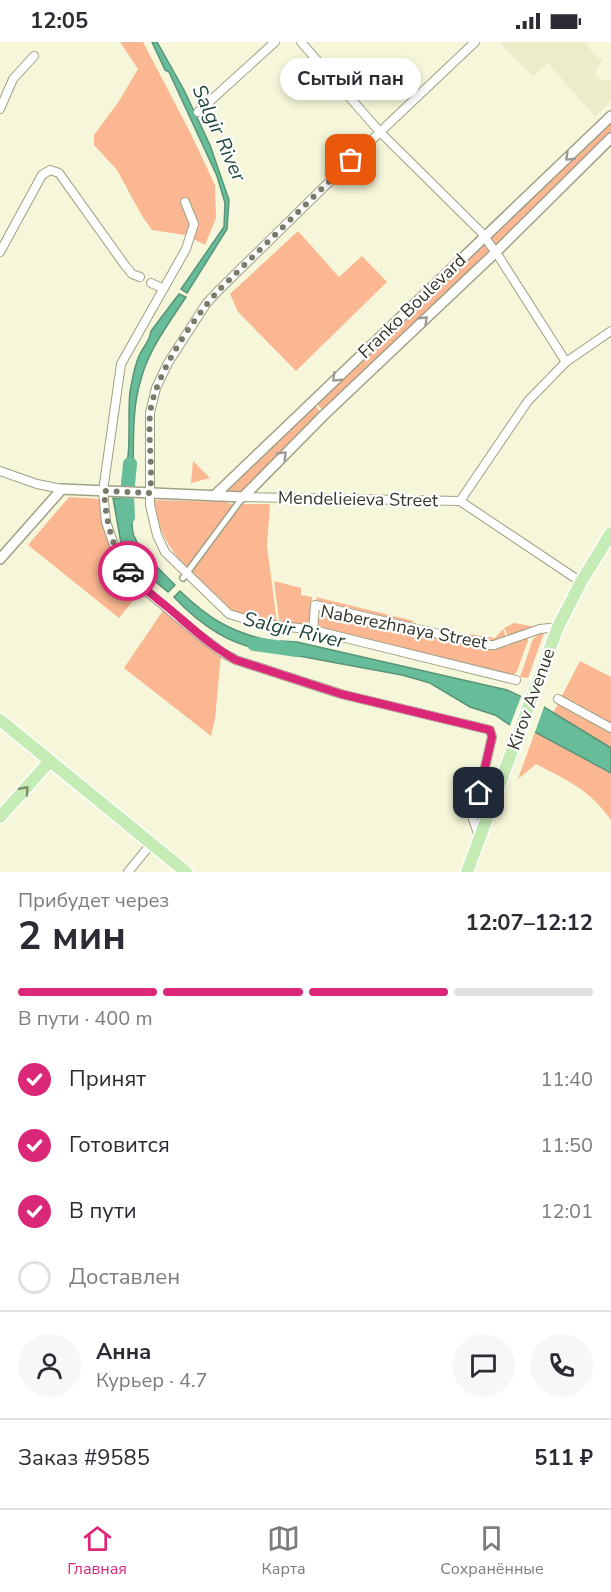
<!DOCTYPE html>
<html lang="ru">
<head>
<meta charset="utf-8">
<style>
  :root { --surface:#fff; --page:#f7f7f7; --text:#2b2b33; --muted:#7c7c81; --line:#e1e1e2; --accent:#db2777 }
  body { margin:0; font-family:"Nunito Sans",sans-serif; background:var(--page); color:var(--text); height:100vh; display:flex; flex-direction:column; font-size:22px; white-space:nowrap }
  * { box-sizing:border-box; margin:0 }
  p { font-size:20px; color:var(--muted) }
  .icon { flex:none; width:33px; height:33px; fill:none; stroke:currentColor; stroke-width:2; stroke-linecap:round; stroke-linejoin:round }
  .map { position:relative; height:830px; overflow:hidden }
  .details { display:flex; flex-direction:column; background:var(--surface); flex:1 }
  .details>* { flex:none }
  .pin { position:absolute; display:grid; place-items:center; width:51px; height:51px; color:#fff; margin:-26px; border-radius:12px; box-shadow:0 3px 9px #0006 }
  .courier { position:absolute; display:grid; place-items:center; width:60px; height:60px; margin:-30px; border:4px solid #db2777; border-radius:50%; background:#fff; color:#222; box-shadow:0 2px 8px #0007 }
  .bubble { position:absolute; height:42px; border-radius:21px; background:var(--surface); box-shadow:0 3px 9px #0003; font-size:20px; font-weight:700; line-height:42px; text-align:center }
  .headline em { font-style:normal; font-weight:700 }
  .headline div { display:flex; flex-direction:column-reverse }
  .headline { display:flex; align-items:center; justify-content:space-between; height:102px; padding:0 18px }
  h1 { font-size:39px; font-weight:700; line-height:45px }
  .bar { display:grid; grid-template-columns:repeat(4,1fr); gap:9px 6px; align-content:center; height:72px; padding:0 18px }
  .bar i { height:8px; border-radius:4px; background:var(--line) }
  .bar .on { background:var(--accent) }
  .bar p { grid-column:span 4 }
  .line { display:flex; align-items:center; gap:15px; padding:0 18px; border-top:2px solid var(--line) }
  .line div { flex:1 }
  .round { display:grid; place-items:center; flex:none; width:63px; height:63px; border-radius:32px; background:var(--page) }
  ol { padding:0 18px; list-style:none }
  li { display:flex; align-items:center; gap:18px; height:66px }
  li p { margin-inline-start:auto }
  li .icon { padding:6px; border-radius:50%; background:var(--accent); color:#fff; stroke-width:4 }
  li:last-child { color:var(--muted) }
  li i { width:33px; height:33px; border:3px solid var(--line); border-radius:50% }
  .status { display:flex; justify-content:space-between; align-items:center; height:42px; padding:0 30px; background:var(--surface); direction:ltr }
  .status svg { height:16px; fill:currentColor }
  .tabs { display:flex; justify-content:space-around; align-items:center; height:84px; border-top:2px solid var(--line); background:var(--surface); font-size:16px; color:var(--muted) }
  .tabs a { display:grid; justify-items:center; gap:3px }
  .tabs .on { color:var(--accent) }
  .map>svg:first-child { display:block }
  .built { fill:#ececc8 }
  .green { fill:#fbb791 }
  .water { fill:#67bc99; stroke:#589478; stroke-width:1.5 }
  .pier { fill:#f6f7da }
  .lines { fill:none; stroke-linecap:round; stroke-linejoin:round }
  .river { stroke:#67bc99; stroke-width:14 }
  .pedestrian-casing { stroke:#a0a085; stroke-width:8 }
  .minor-casing { stroke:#a0a085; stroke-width:10 }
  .tertiary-casing { stroke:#a0a085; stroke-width:12 }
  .primary-casing { stroke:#fff; stroke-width:15 }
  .pedestrian { stroke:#fff; stroke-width:5 }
  .minor { stroke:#fff; stroke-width:8 }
  .tertiary { stroke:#fff; stroke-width:9 }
  .primary { stroke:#c6ecb5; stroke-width:12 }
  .oneway { stroke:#9a9a94 }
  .oneway2 { stroke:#7e9170 }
  .done { stroke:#797a68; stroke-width:6; stroke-dasharray:0 10.8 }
  .route { stroke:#db2777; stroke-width:8 }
  .labels { text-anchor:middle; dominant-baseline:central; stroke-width:4.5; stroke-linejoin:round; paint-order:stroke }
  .street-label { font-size:18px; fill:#35362a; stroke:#fff }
  .water-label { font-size:20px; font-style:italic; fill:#204637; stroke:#fff }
</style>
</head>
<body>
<div class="status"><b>12:05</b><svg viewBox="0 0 49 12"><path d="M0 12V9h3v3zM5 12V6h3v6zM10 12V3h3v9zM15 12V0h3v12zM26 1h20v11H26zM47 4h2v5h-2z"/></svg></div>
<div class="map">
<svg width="611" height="830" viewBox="0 0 611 830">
  <rect width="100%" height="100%" fill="#f6f7da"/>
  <path class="built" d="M499 0H584L598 16 603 18 594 30 601 38 611 39V59L595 75 548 21 533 34Z"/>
  <path class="green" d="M120 0H143L191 92 215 143 216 176 205 203 185 193 152 188 142 174 117 128 94 103V93L119 59 138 27Z
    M611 79V92L495 206 488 196Z
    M298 189 339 235 362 214 387 240 296 329 238 270 230 252Z
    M485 199 492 209 323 369 315 360Z
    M314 362 321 371 241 452 222 451Z
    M193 419 210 436 191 441Z
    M69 455 101 457 103 478 137 547V554L119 576 28 503Z
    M154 458 225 460 231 462H270L267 504 277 581C265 579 249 577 236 572 216 563 177 518 166 498 159 486 157 471 154 458Z
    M274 539 301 546V553L312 555 310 576 308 582 301 583 279 578Z
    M316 555 414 579 412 581H409L320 560 317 559Z
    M164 567 221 613 215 677 211 694 124 626Z
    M322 569 494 606 524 597H528V599L517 629 515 632 510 633 319 586 317 575Z
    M514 581 537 585 508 594 504 586Z
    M503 587 506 595 495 599H488L468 594V592L495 596Z
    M540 591H544L528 636 520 635 533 597Z
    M580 619 611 635V706L553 671Z
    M535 690 611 731V778C589 747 568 739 536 722L518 737Z"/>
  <path class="water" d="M152 0H157L184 48 210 103 229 158 227 187 187 251 181 247 224 185 225 161 217 134 169 30 165 28Z
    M179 252 186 255C169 281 149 307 141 337 131 369 134 405 133 439L122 438C133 417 127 375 130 350 132 339 134 325 139 314 143 305 150 299 151 289Z
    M113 456 127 457C136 466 129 482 134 494 142 512 161 529 175 543L168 550C156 540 142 529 132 516 128 510 128 505 121 501Z
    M180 549C209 577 232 591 272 599V608C234 607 199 582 174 555Z
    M281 599 297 600 507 648 544 665 611 706V731L535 690 510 683 495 673 470 665 430 641 402 633 288 612 280 608Z"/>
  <path class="pier" d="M522 652 545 662 534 693 509 686Z"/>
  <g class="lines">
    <path class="river" d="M128 475 127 453 130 422
      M254 602 297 608"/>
    <defs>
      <path id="pedestrian" d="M183 536 243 455"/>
      <path id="minor" d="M301 0 380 90 481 190 499 215 566 320
        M475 0 380 90 218 249 206 262 168 321 156 346 150 371V463L157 493 165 510 229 572 259 581 313 588 315 563 486 603H494L540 587 558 585
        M0 67 13 37 34 14
        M198 70 275 0
        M185 160 194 182 186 207 121 322 103 449 106 480 115 506 126 526 139 543 199 593 223 611 236 618 341 652 490 688 492 695 473 777 479 795
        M0 210 42 133 50 128 59 131 124 222 132 232 140 235
        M151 241 162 246
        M0 429 37 442 62 447
        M243 455 460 459 581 540
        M460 459 528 359 566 320 611 289
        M313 588 516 638
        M558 657 611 686
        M128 830 151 802"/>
      <path id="tertiary" d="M214 454 611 74
        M0 517 62 447 243 455 324 373 495 211 611 96"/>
      <path id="primary" d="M0 678 186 830
        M0 775 49 720
        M467 830 558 585 581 540 611 491"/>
    </defs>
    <use href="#pedestrian" class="pedestrian-casing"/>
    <use href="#minor" class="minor-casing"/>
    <use href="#tertiary" class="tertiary-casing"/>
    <use href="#primary" class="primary-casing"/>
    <use href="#pedestrian" class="pedestrian"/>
    <use href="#minor" class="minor"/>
    <use href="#tertiary" class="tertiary"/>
    <use href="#primary" class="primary"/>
  </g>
  <defs><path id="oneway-chevron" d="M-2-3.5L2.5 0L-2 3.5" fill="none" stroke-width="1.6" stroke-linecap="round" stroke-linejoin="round" transform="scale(1.5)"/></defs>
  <g class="oneway">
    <use href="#oneway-chevron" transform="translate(569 115) rotate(136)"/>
    <use href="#oneway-chevron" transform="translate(424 278) rotate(-43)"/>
    <use href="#oneway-chevron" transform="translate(336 336) rotate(136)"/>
    <use href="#oneway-chevron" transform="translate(283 413) rotate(-45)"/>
  </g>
  <use class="oneway2" href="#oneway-chevron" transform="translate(25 748) rotate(-48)"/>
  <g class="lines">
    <path class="done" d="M128 529C111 504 106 478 104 449L150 451C153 425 148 399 150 373 153 335 193 277 218 249L351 118"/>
    <path class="route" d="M128 529C141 545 150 551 166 564 189 583 210 604 236 618L341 652 490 688 492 695 479 751"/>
  </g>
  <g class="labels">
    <g class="street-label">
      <text transform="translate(412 264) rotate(-44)">Franko Boulevard</text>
      <text transform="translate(358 457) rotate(1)">Mendelieieva Street</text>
      <text transform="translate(404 585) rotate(11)">Naberezhnaya Street</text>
      <text transform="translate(531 657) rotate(-70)">Kirov Avenue</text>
    </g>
    <g class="water-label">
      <text transform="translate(219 91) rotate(66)">Salgir River</text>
      <text transform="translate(294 588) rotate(13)">Salgir River</text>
    </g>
  </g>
</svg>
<div class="pin" style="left:351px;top:118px;background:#ea580c"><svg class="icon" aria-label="bag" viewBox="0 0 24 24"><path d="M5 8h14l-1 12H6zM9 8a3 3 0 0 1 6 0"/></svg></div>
<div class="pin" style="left:479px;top:751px;background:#1f2937"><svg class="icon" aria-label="home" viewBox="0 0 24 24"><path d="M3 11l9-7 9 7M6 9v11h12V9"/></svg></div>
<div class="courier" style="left:128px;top:529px"><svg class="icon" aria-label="car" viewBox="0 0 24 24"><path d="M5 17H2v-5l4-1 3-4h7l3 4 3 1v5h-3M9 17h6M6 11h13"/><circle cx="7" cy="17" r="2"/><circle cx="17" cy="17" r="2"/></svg></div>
<div class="bubble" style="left:280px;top:16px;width:141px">Сытый пан</div>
</div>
<section class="details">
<div class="headline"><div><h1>2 мин</h1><p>Прибудет через</p></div><em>12:07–12:12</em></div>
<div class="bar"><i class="on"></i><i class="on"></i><i class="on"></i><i></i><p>В пути · 400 m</p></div>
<ol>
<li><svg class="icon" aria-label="check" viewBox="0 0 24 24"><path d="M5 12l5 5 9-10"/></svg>Принят<p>11:40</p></li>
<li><svg class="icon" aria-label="check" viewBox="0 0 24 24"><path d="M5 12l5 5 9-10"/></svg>Готовится<p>11:50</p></li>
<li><svg class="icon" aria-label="check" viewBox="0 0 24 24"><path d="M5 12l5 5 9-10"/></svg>В пути<p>12:01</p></li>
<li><i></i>Доставлен</li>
</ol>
<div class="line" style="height:108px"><a class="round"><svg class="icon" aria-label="person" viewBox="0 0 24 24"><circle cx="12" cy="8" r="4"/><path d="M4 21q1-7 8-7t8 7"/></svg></a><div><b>Анна</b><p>Курьер · 4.7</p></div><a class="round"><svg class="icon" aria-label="chat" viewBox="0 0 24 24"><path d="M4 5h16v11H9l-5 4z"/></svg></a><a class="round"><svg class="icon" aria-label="phone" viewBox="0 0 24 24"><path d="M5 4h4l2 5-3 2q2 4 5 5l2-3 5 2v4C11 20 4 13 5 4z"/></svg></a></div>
<div class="line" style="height:78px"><div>Заказ #9585</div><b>511 ₽</b></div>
</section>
<nav class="tabs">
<a class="on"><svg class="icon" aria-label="home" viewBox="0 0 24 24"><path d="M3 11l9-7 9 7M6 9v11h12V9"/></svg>Главная</a>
<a><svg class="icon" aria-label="map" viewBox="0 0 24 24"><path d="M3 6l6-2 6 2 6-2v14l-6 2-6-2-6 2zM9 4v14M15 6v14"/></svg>Карта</a>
<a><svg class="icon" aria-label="saved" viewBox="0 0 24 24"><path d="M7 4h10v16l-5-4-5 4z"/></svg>Сохранённые</a>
</nav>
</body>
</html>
